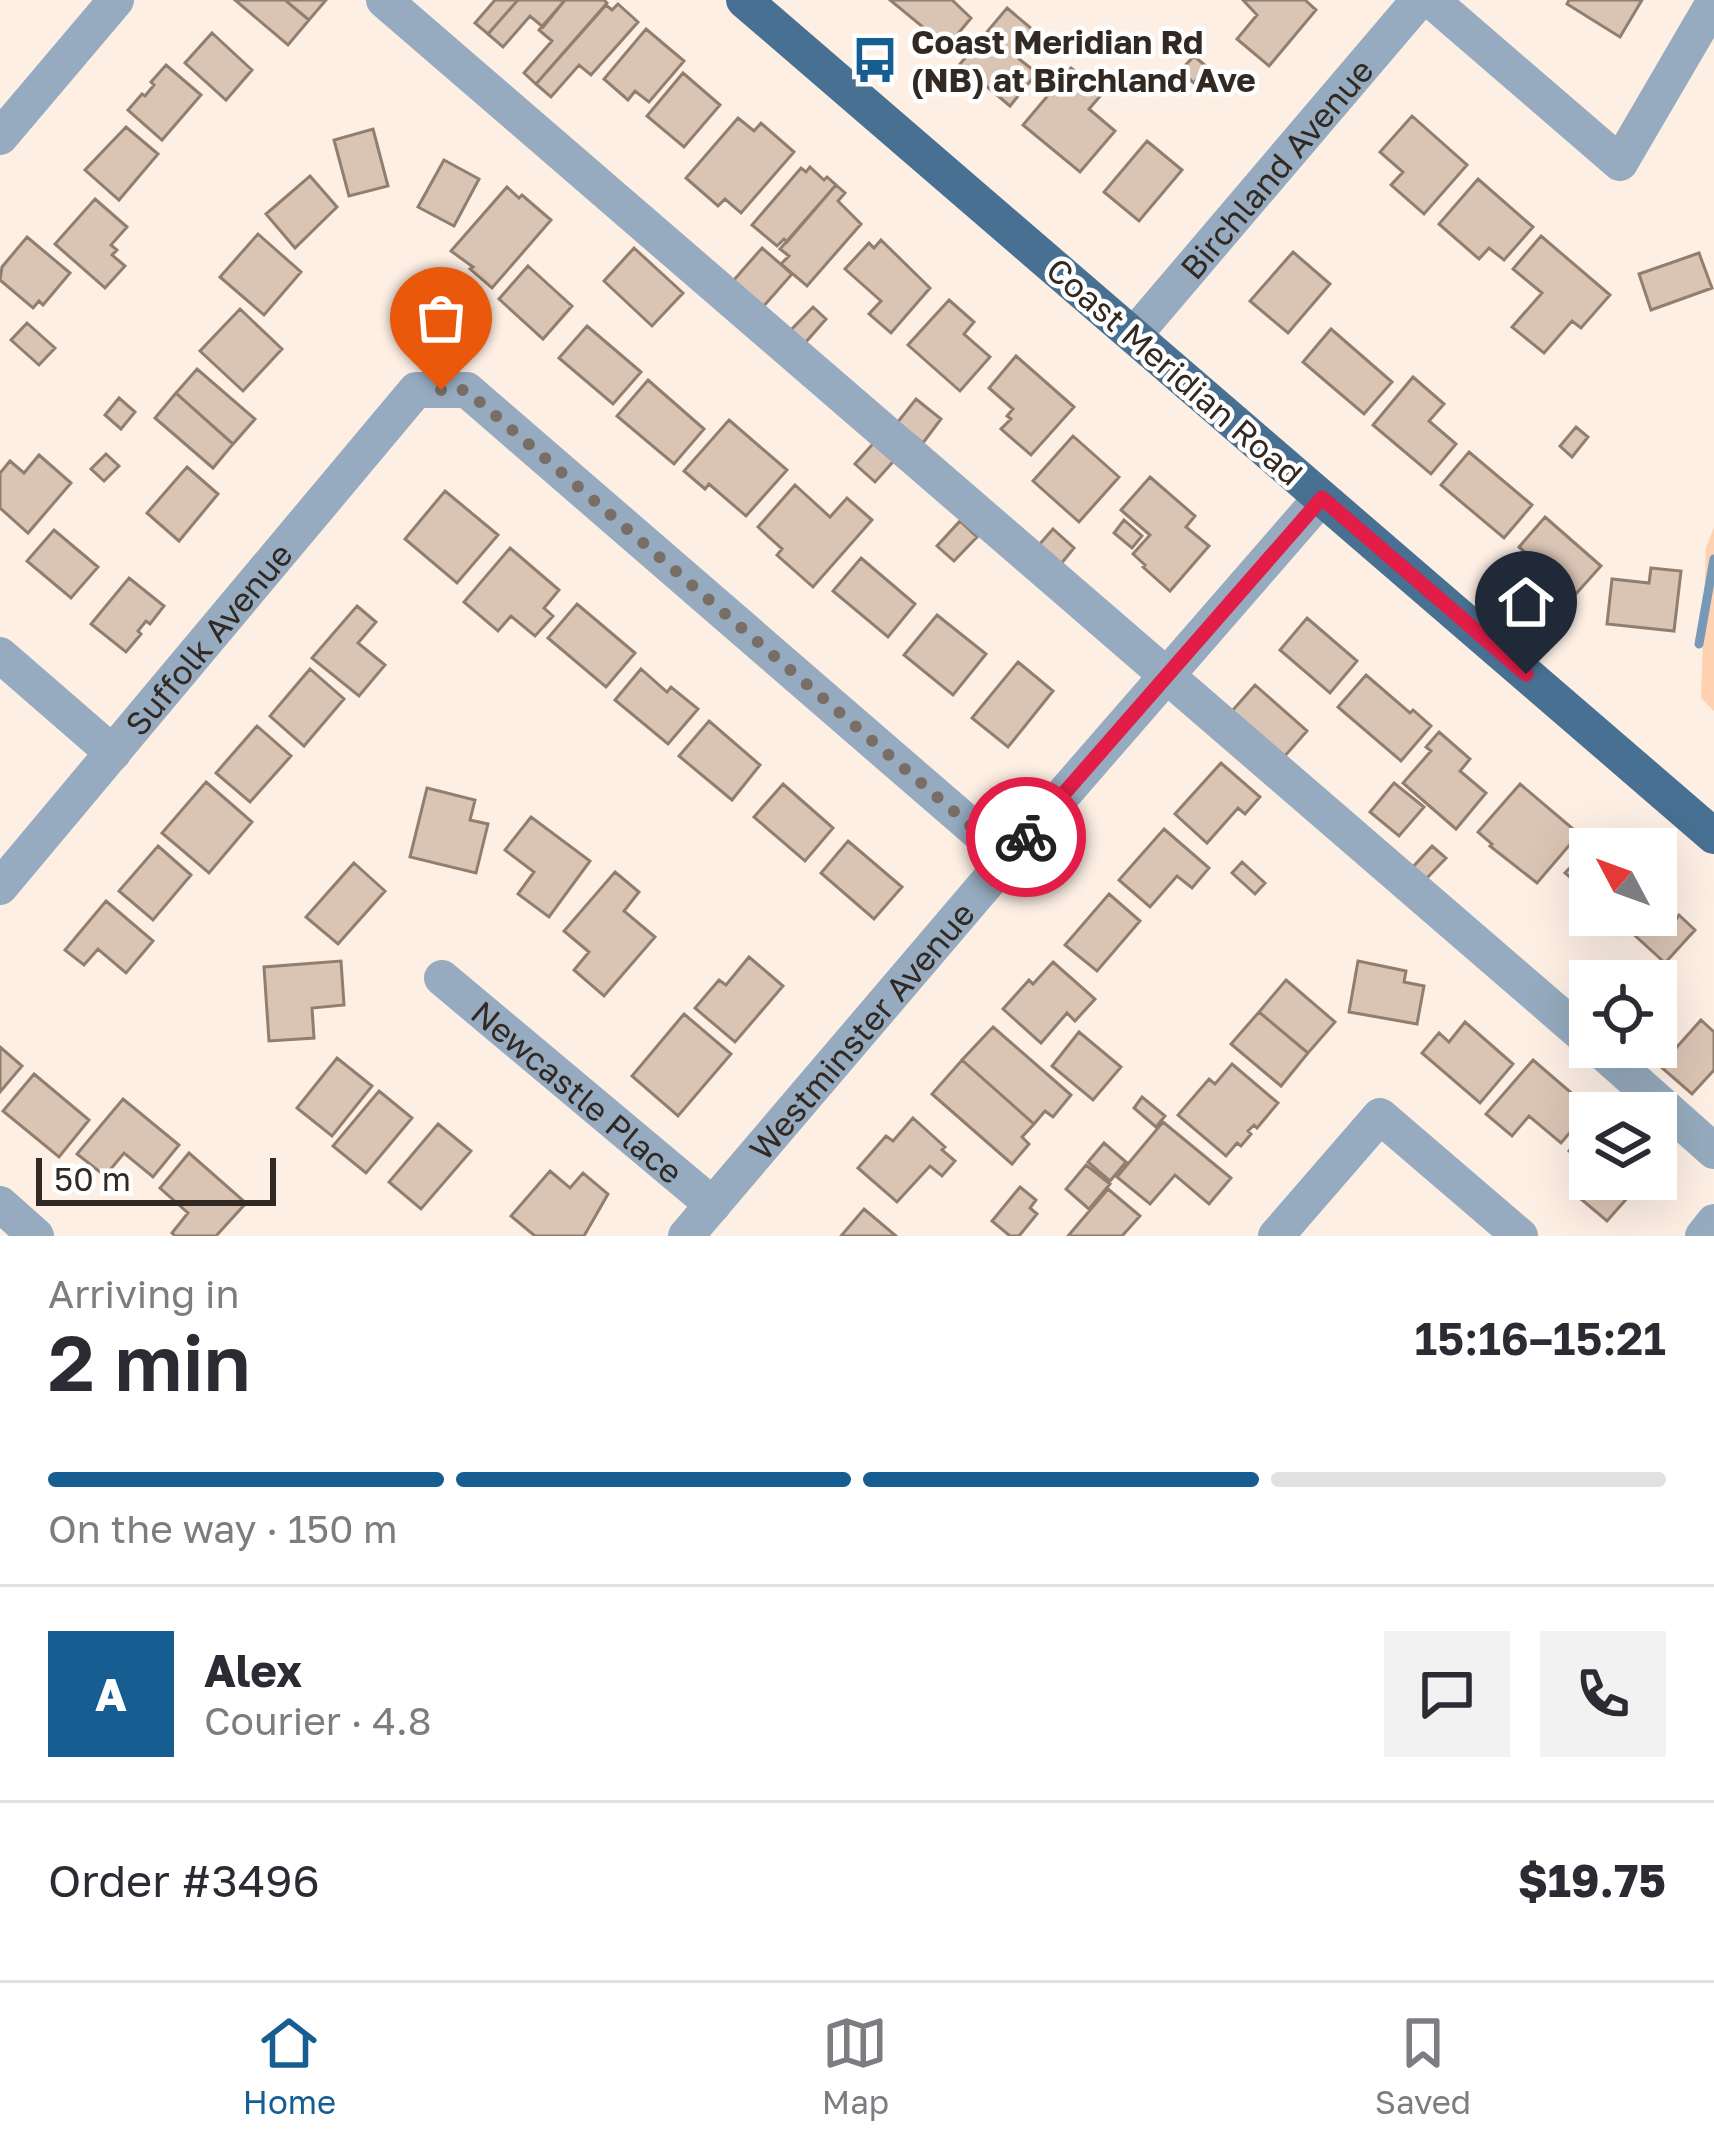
<!DOCTYPE html>
<html lang="en">
<head>
<meta charset="utf-8">
<style>
  :root { --surface:#fff; --page:#f2f2f3; --text:#2b2b33; --muted:#7c7c81; --line:#e1e1e2; --accent:#165e92 }
  body { margin:0; font-family:"Golos Text",sans-serif; background:var(--page); color:var(--text); height:100vh; display:flex; flex-direction:column; font-size:45px; white-space:nowrap }
  * { box-sizing:border-box; margin:0 }
  p { font-size:39px; color:var(--muted) }
  .icon { flex:none; width:66px; height:66px; fill:none; stroke:currentColor; stroke-width:2; stroke-linecap:round; stroke-linejoin:round }
  .map { position:relative; height:1236px; overflow:hidden }
  .panel { display:flex; flex-direction:column; background:var(--surface); flex:1 }
  .panel>* { flex:none }
  .needle { width:78px; rotate:311deg }
  .controls { position:absolute; left:1569px; top:828px; display:grid; gap:24px }
  .controls a { display:grid; place-items:center; width:108px; height:108px; border-radius:0px; background:var(--surface); box-shadow:0 12px 48px #0002; font-size:60px }
  .scale { position:absolute; left:36px; bottom:30px; width:240px; box-sizing:border-box; padding-left:12px; border:6px solid #312922; border-top:0; font-size:33px; line-height:42px; white-space:nowrap; color:#312922; -webkit-text-stroke:9px #fff; paint-order:stroke }
  .pin { position:absolute; display:grid; place-items:center; width:102px; height:102px; color:#fff; margin:-123px -51px; border-radius:50% 50% 50% 0; rotate:-45deg; box-shadow:0 0 12px #0007 }
  .pin .icon { rotate:45deg }
  .courier { position:absolute; display:grid; place-items:center; width:120px; height:120px; margin:-60px; border:9px solid #e11d48; border-radius:50%; background:#fff; color:#222; box-shadow:0 3px 15px #0007 }
  .headline em { font-style:normal; font-weight:600 }
  .headline div { display:flex; flex-direction:column-reverse }
  .headline { display:flex; align-items:center; justify-content:space-between; height:204px; padding:0 48px }
  h1 { font-size:78px; font-weight:600; line-height:90px }
  .bar { display:grid; grid-template-columns:repeat(4,1fr); gap:18px 12px; align-content:center; height:144px; padding:0 48px }
  .bar i { height:15px; border-radius:9px; background:var(--line) }
  .bar .current { background:var(--accent) }
  .bar p { grid-column:span 4 }
  .line { display:flex; align-items:center; gap:30px; padding:0 48px; border-top:3px solid var(--line) }
  .line div { flex:1 }
  .round { display:grid; place-items:center; flex:none; width:126px; height:126px; border-radius:0px; background:var(--page) }
  .tabs { display:flex; justify-content:space-around; align-items:center; height:168px; border-top:3px solid var(--line); background:var(--surface); font-size:33px; color:var(--muted) }
  .tabs a { display:grid; justify-items:center; gap:6px }
  .tabs .current { color:var(--accent) }
  .map>svg:first-child { display:block }
  .green { fill:#fed2b0 }
  .lines { fill:none; stroke-linecap:round; stroke-linejoin:round }
  .stream { stroke:#7899b6; stroke-width:9 }
  .building { fill:#dac4b4; stroke:#927e6e; stroke-width:3 }
  .minor { stroke:#96abbf; stroke-width:36 }
  .major { stroke:#487092; stroke-width:36 }
  .done { stroke:#786e66; stroke-width:12; stroke-dasharray:0 21.6 }
  .route { stroke:#e11d48; stroke-width:15 }
  .labels { text-anchor:middle; dominant-baseline:central; stroke-width:9; stroke-linejoin:round; paint-order:stroke }
  .poi-label { font-size:33px; font-weight:bold; fill:#312922; stroke:#fff; text-anchor:start }
  .street-label { font-size:33px; fill:#312922; stroke:#fff }
</style>
</head>
<body>
<div class="map">
<svg width="1714" height="1236" viewBox="0 0 1714 1236">
  <rect width="100%" height="100%" fill="#fdefe4"/>
  <path class="green" d="M1714 527V711L1701 698 1706 548Z"/>
  <g class="lines">
    <path class="stream" d="M1699 644 1714 559"/>
  </g>
  <path class="building" d="M235 0H285L309 20 288 45Z
    M285 0H326L309 20Z
    M495 0H518L488 34 475 23Z
    M518 0H565L543 27 530 16 503 47 488 34Z
    M565 0H604L607 3 536 84 524 73 552 41 539 30Z
    M890 0H952L971 18 947 47Z
    M1243 0H1305L1316 10 1269 66 1237 39 1257 15Z
    M1569 0H1642L1620 37 1567 4Z
    M618 4 638 22 591 75 579 65 551 97 536 84 606 5 612 10Z
    M1007 8 1039 35 1019 59 1037 73 1010 106 960 64Z
    M646 29 684 61 649 102 635 91 628 100 604 79Z
    M212 33 252 70 226 100 185 63Z
    M1194 56 1207 67 1194 83 1180 71Z
    M166 65 201 95 162 140 128 110 142 94 145 96 154 85 151 82Z
    M1071 68 1102 94 1089 109 1115 131 1080 172 1023 125Z
    M683 73 720 105 684 147 647 116Z
    M1412 116 1467 165 1424 214 1391 185 1403 172 1380 152Z
    M738 118 754 131 761 123 794 152 741 213 725 199 718 206 686 178Z
    M126 127 158 154 119 200 85 170Z
    M373 129 388 186 349 196 334 140Z
    M1147 141 1182 170 1139 221 1104 192Z
    M444 160 479 179 454 226 418 207Z
    M810 167 824 180 827 177 836 185 787 242 784 239 777 246 752 225 801 168 806 172Z
    M310 176 337 207 295 248 266 214Z
    M1478 179 1533 227 1504 260 1489 248 1479 259 1439 224Z
    M836 185 845 193 838 201 861 224 807 286 781 264 789 256 780 249Z
    M507 187 519 198 522 195 551 220 492 288 470 269 473 267 451 251Z
    M95 199 127 227 111 245 117 250 112 255 125 266 105 288 55 244Z
    M258 234 301 272 264 315 220 277Z
    M1541 236 1610 295 1581 328 1572 321 1544 353 1512 327 1542 293 1513 269Z
    M27 237 70 273 43 305 39 301 33 308 0 280 2 267Z
    M881 240 930 288 891 333 869 314 881 301 845 269 869 243 874 248Z
    M634 248 683 293 652 326 604 281Z
    M762 248 792 274 763 307 733 281Z
    M1293 252 1330 284 1288 333 1250 301Z
    M1699 253 1712 288 1651 310 1639 274Z
    M528 266 572 306 543 339 499 299Z
    M949 300 974 322 964 334 990 357 960 391 908 345Z
    M813 307 826 319 805 343 791 330Z
    M240 309 282 349 243 391 200 351Z
    M27 323 55 348 39 365 11 340Z
    M587 326 641 372 613 404 559 358Z
    M1331 329 1392 382 1364 414 1303 362Z
    M1016 356 1074 407 1031 455 1001 429 1011 419 1007 416 1013 409 989 388Z
    M197 369 255 419 233 444 176 393Z
    M1413 377 1444 404 1429 421 1456 444 1431 474 1373 425Z
    M648 380 704 429 674 464 617 416Z
    M176 393 233 444 213 468 155 418Z
    M119 398 135 412 121 429 105 415Z
    M916 399 941 419 923 443 897 423Z
    M729 420 787 470 746 516 709 484 705 489 684 471Z
    M1576 427 1588 437 1572 457 1560 446Z
    M1073 436 1119 477 1079 522 1033 481Z
    M879 437 899 455 875 482 855 464Z
    M1469 452 1532 505 1504 538 1441 485Z
    M106 454 119 466 104 481 91 469Z
    M39 455 71 483 28 533 0 508V473L10 461 24 473Z
    M187 467 218 494 179 541 147 513Z
    M1150 477 1195 516 1186 527 1209 546 1170 591 1143 567 1145 565 1133 554 1150 535 1121 510Z
    M795 485 830 517 847 498 872 520 813 587 777 555 782 549 758 527Z
    M445 491 498 535 457 583 405 539Z
    M1545 517 1601 566 1575 595 1519 547Z
    M1124 520 1142 536 1132 548 1114 533Z
    M960 521 977 537 954 561 937 546Z
    M1053 529 1074 548 1060 565 1038 546Z
    M54 530 98 567 71 598 27 561Z
    M510 548 559 590 544 608 553 616 535 636 511 616 498 631 464 602Z
    M861 558 915 604 888 637 833 591Z
    M1651 568 1681 571 1674 631 1607 624 1612 579 1649 583Z
    M129 578 164 606 150 624 146 621 138 631 141 634 126 652 91 624Z
    M577 604 635 653 606 687 548 638Z
    M357 606 376 622 358 643 385 665 359 696 312 658Z
    M937 615 986 654 953 695 904 655Z
    M1307 618 1357 661 1330 693 1280 650Z
    M1018 662 1053 691 1008 747 972 718Z
    M310 669 344 699 304 746 270 716Z
    M641 669 667 692 671 687 698 709 668 744 615 700Z
    M1366 675 1410 713 1413 710 1431 726 1401 761 1338 707Z
    M1255 685 1307 731 1284 757 1232 711Z
    M709 721 760 765 732 800 679 756Z
    M257 726 291 756 250 802 216 773Z
    M1439 732 1470 759 1460 771 1486 793 1456 829 1403 783 1431 751 1426 747Z
    M1221 763 1260 797 1245 814 1238 808 1207 843 1175 814Z
    M206 782 252 822 209 873 162 833Z
    M1394 783 1424 807 1399 836 1370 812Z
    M783 784 833 828 805 861 754 817Z
    M1520 784 1579 834 1537 883 1490 846 1492 844 1478 832Z
    M427 788 475 800 470 820 488 824 476 873 410 857Z
    M531 817 590 861 549 917 518 894 534 872 505 850Z
    M1164 829 1209 868 1192 888 1177 876 1150 907 1119 880Z
    M848 841 902 887 874 919 821 873Z
    M1594 842 1602 849H1590V895L1565 873Z
    M158 846 191 875 153 920 119 891Z
    M1432 846 1446 858 1425 880 1412 868Z
    M1242 862 1265 883 1255 894 1232 873Z
    M354 863 385 891 338 944 306 917Z
    M615 872 639 892 624 911 655 937 604 996 574 970 589 952 564 931Z
    M1109 894 1140 921 1097 971 1065 945Z
    M1656 895 1677 918 1679 915 1695 930 1665 963 1619 921 1625 915H1656Z
    M106 901 153 941 126 973 98 949 84 965 65 950Z
    M749 957 783 986 735 1042 695 1008 719 980 726 985Z
    M341 961 344 1005 312 1008 314 1038 269 1041 264 967Z
    M1358 961 1406 971 1404 982 1424 986 1417 1024 1349 1012Z
    M1053 962 1095 999 1075 1021 1067 1013 1041 1043 1003 1009 1029 980 1033 984Z
    M1286 980 1335 1022 1308 1053 1259 1012Z
    M1259 1012 1308 1053 1281 1086 1231 1044Z
    M684 1014 731 1054 678 1116 632 1076Z
    M1701 1020 1714 1032V1070L1692 1094 1660 1066Z
    M1465 1022 1513 1064 1480 1103 1422 1053 1439 1033 1449 1042Z
    M993 1027 1071 1095 1053 1117 1045 1111 1034 1124 962 1060Z
    M1079 1032 1121 1067 1093 1100 1052 1066Z
    M0 1047 22 1066 0 1092Z
    M337 1058 372 1086 332 1136 297 1108Z
    M962 1060 1034 1124 1022 1137 1029 1144 1012 1164 932 1094Z
    M1533 1060 1590 1109 1561 1143 1529 1116 1512 1136 1486 1114Z
    M1232 1064 1278 1103 1257 1128 1254 1125 1248 1131 1251 1134 1241 1146 1237 1143 1226 1156 1178 1115 1209 1079 1215 1084Z
    M34 1074 89 1120 59 1157 3 1111Z
    M379 1091 412 1118 366 1173 333 1146Z
    M1142 1097 1165 1116 1156 1127 1134 1108Z
    M123 1099 179 1145 153 1177 124 1153 105 1176 77 1154Z
    M913 1118 945 1147 942 1150 955 1161 942 1176 930 1166 897 1202 858 1168 886 1136 893 1141Z
    M1163 1122 1231 1178 1209 1204 1175 1175 1150 1204 1117 1177Z
    M438 1124 471 1151 421 1209 389 1182Z
    M1590 1127V1170L1569 1151Z
    M1104 1143 1126 1162 1110 1181 1088 1162Z
    M189 1153 246 1203 216 1236H175L172 1233 188 1213 160 1188Z
    M1086 1165 1110 1184 1089 1209 1066 1189Z
    M550 1171 570 1188 583 1173 608 1194 584 1236H535L511 1216Z
    M1599 1179H1644L1607 1221 1581 1199Z
    M1020 1187 1036 1200 1030 1208 1037 1214 1019 1236H1010L992 1221Z
    M1108 1189 1140 1216 1122 1236H1068Z
    M864 1209 896 1236H841Z"/>
  <g class="lines">
    <g class="minor">
      <path d="M384 0 1590 1041"/>
      <path d="M1431 0 1620 163 1714 2"/>
      <path d="M0 137 116 0"/>
      <path id="s1" d="M1134 335 1419 0"/>
      <path d="M0 655 113 753"/>
      <path id="s2" d="M0 887 416 390H467L1008 858"/>
      <path id="s3" d="M442 978 713 1205"/>
      <path d="M1597 1047 1714 1151"/>
      <path d="M0 1204 36 1236"/>
      <path id="s4" d="M686 1236 1008 858 1321 498"/>
      <path d="M1276 1236 1380 1116 1520 1236"/>
      <path d="M1703 1236 1714 1222"/>
    </g>
    <path class="major" d="M744 0 1714 836"/>
  </g>
  <g class="lines">
    <path class="done" d="M441 390H466L1008 858 1026 837"/>
    <path class="route" d="M1026 837 1322 498 1526 674"/>
  </g>
  <defs>
    <symbol id="bus-bare" viewBox="-9 -9 18 18"><path d="M-5-6H5V4H4V6H2V4H-2V6H-4V4H-5ZM-3.5-4V0h7V-4ZM-3.5 1.2v1.5H-2V1.2ZM2 1.2v1.5H3.5V1.2Z" fill="#165e92" stroke="#fff" stroke-width="2.5" paint-order="stroke"/></symbol>
  </defs>
  <g fill-rule="evenodd">
    <use href="#bus-bare" x="842" y="27" width="66" height="66"/>
  </g>
  <g class="labels">
    <g class="poi-label">
      <text x="911" y="41">Coast Meridian Rd<tspan x="911" dy="38">(NB) at Birchland Ave</tspan></text>
    </g>
    <g class="street-label">
      <text stroke="none"><textPath href="#s1" startOffset="219">Birchland Avenue</textPath></text>
      <text transform="translate(1175 371) rotate(41)">Coast Meridian Road</text>
      <text stroke="none"><textPath href="#s2" startOffset="324">Suffolk Avenue</textPath></text>
      <text stroke="none"><textPath href="#s4" startOffset="270">Westminster Avenue</textPath></text>
      <text stroke="none"><textPath href="#s3" startOffset="177">Newcastle Place</textPath></text>
    </g>
  </g>
</svg>
<div class="controls">
<a><svg class="needle" viewBox="-14 -14 28 28"><path d="M0-13l5 13h-10z" fill="#e53935"/><path d="M0 13l5-13h-10z" fill="#7c7c81"/></svg></a>
<a><svg class="icon" aria-label="locate" viewBox="0 0 24 24"><circle cx="12" cy="12" r="6"/><path d="M12 2v4M12 18v4M2 12h4M18 12h4"/></svg></a>
<a><svg class="icon" aria-label="layers" viewBox="0 0 24 24"><path d="M12 4l9 5-9 5-9-5zM3 14l9 5 9-5"/></svg></a>
</div>
<div class="scale">50 m</div>
<div class="pin" style="left:441px;top:390px;background:#ea580c"><svg class="icon" aria-label="bag" viewBox="0 0 24 24"><path d="M5 8h14l-1 12H6zM9 8a3 3 0 0 1 6 0"/></svg></div>
<div class="pin" style="left:1526px;top:674px;background:#1f2937"><svg class="icon" aria-label="home" viewBox="0 0 24 24"><path d="M3 11l9-7 9 7M6 9v11h12V9"/></svg></div>
<div class="courier" style="left:1026px;top:837px"><svg class="icon" aria-label="bike" viewBox="0 0 24 24"><circle cx="6" cy="16" r="4"/><circle cx="18" cy="16" r="4"/><path d="M6 16l4-8h5l3 8M10 8l3 8H6M13 5h3"/></svg></div>
</div>
<section class="panel">
<div class="headline"><div><h1>2 min</h1><p>Arriving in</p></div><em>15:16–15:21</em></div>
<div class="bar"><i class="current"></i><i class="current"></i><i class="current"></i><i></i><p>On the way · 150 m</p></div>
<div class="line" style="height:216px"><b class="round" style="background:var(--accent);color:#fff">A</b><div><b>Alex</b><p>Courier · 4.8</p></div><a class="round"><svg class="icon" aria-label="chat" viewBox="0 0 24 24"><path d="M4 5h16v11H9l-5 4z"/></svg></a><a class="round"><svg class="icon" aria-label="phone" viewBox="0 0 24 24"><path d="M5 4h4l2 5-3 2q2 4 5 5l2-3 5 2v4C11 20 4 13 5 4z"/></svg></a></div>
<div class="line" style="height:156px"><div>Order #3496</div><b>$19.75</b></div>
</section>
<nav class="tabs">
<a class="current"><svg class="icon" aria-label="home" viewBox="0 0 24 24"><path d="M3 11l9-7 9 7M6 9v11h12V9"/></svg>Home</a>
<a><svg class="icon" aria-label="map" viewBox="0 0 24 24"><path d="M3 6l6-2 6 2 6-2v14l-6 2-6-2-6 2zM9 4v14M15 6v14"/></svg>Map</a>
<a><svg class="icon" aria-label="saved" viewBox="0 0 24 24"><path d="M7 4h10v16l-5-4-5 4z"/></svg>Saved</a>
</nav>
</body>
</html>
